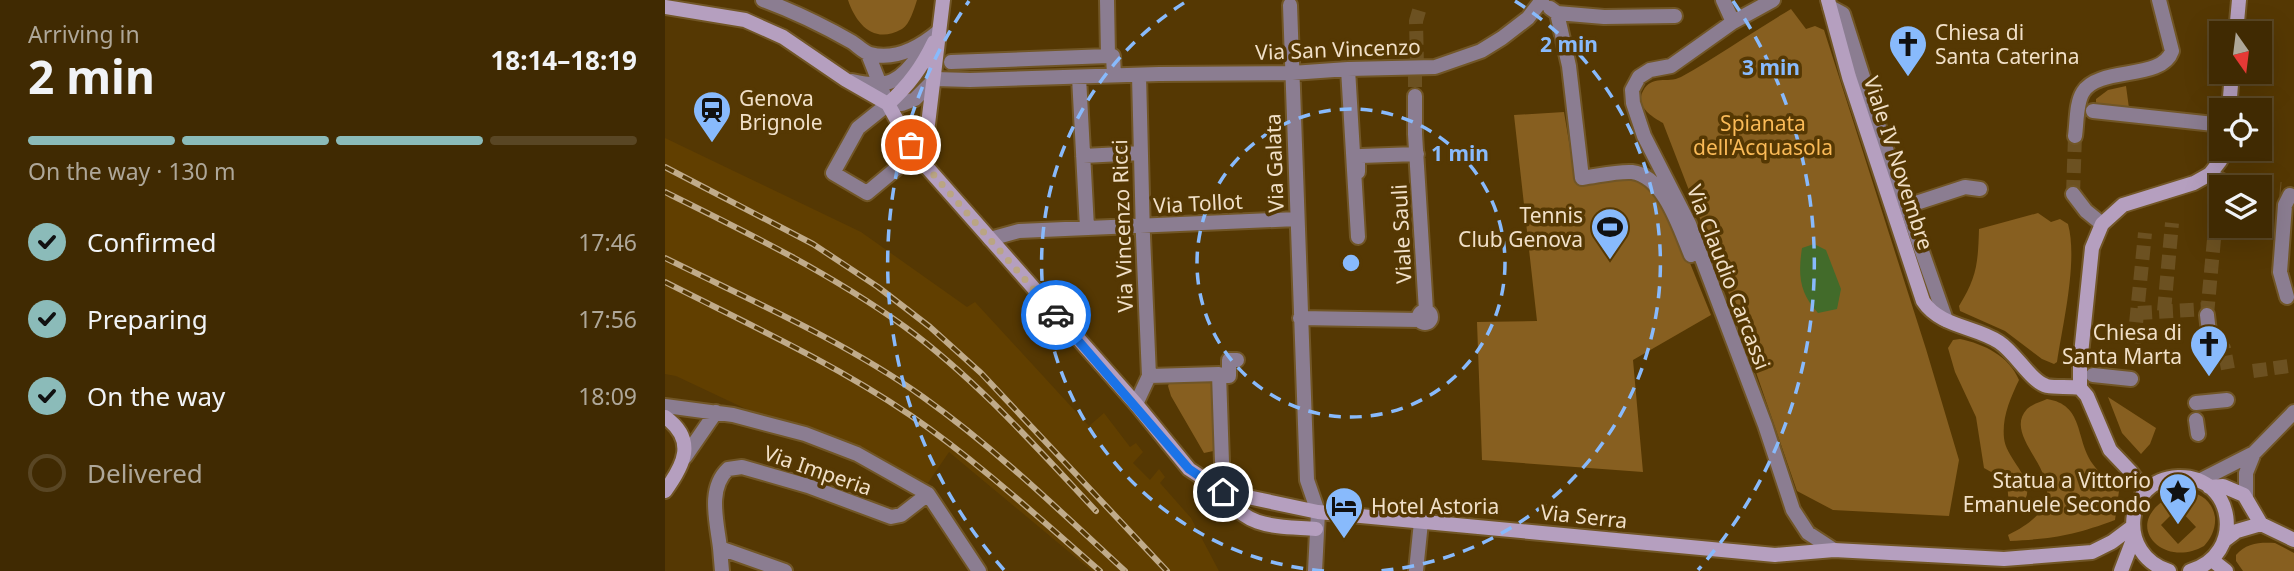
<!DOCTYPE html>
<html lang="en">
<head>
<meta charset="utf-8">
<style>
  :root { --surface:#402a02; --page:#47320c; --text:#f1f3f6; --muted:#aea799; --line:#594624; --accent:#8bbbb9 }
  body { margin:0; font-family:"Noto Sans",sans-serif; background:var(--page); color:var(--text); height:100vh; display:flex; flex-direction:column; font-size:26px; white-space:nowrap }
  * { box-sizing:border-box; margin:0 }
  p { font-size:23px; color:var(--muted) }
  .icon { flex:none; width:38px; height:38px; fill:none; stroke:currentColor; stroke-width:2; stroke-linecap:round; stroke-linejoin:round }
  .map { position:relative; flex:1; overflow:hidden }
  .panel { display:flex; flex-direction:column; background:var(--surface); width:665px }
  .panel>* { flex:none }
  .needle { width:46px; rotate:166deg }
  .fabs { position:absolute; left:1544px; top:21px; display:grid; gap:14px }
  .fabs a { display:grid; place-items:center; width:63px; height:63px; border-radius:0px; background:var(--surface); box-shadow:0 7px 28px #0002,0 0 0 2px var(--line); font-size:35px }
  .pin { position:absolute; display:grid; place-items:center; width:60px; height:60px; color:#fff; margin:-30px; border:4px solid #fff; border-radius:50%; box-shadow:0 2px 7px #0007 }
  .courier { position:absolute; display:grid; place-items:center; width:70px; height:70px; margin:-35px; border:5px solid #1a73e8; border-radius:50%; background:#fff; color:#222; box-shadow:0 2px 9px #0007 }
  .headline em { font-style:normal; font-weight:700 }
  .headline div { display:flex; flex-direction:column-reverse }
  .headline { display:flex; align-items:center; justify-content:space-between; height:119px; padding:0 28px }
  h1 { font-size:46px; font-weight:700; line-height:52px }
  .bar { display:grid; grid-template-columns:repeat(4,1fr); gap:10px 7px; align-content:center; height:84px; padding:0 28px }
  .bar i { height:9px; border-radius:5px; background:var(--line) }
  .bar .selected { background:var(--accent) }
  .bar p { grid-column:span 4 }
  ol { padding:0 28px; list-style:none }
  li { display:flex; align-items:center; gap:21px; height:77px }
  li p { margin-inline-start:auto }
  li .icon { padding:7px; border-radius:50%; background:var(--accent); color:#111; stroke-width:4 }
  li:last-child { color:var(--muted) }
  li i { width:38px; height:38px; border:4px solid var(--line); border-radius:50% }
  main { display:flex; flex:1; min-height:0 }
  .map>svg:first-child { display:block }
  .built { fill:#613f00 }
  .green { fill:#875f20; fill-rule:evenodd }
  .water { fill:#426b2a }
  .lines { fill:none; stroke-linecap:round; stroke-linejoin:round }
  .street-tunnel { stroke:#6c5121; stroke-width:14; stroke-dasharray:14 7; stroke-linecap:butt }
  .street-casing { stroke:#715626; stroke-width:18 }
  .secondary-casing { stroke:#715626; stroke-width:18 }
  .street { stroke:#8b7d91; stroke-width:14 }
  .secondary { stroke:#b59fbf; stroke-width:14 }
  .rail-casing { stroke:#c0ab8a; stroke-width:6 }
  .rail { stroke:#553803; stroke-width:3.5; stroke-dasharray:10; stroke-linecap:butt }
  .done { stroke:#baa583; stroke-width:7; stroke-dasharray:0 12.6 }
  .route { stroke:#1a73e8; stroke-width:9 }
  .ring { fill:none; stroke:#88bafc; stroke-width:3.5; stroke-dasharray:12 9 }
  .labels { text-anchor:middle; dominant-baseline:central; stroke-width:7; stroke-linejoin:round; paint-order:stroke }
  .poi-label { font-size:21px; fill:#f1e0c8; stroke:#553803; text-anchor:start }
  .street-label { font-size:21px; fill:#f1e0c8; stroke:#553803 }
  .park-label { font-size:21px; fill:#faba57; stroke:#553803 }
  .centre { fill:#88bafc; stroke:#553803; stroke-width:3.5 }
  .ring-label { font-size:21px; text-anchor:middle; font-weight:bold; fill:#88bafc; stroke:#553803; stroke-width:7; stroke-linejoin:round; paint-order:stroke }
</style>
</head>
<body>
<main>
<section class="panel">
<div class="headline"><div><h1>2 min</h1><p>Arriving in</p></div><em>18:14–18:19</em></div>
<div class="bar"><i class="selected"></i><i class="selected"></i><i class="selected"></i><i></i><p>On the way · 130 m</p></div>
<ol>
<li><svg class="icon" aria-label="check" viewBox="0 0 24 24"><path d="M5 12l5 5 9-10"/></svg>Confirmed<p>17:46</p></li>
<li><svg class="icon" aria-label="check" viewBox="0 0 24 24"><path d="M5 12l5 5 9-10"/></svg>Preparing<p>17:56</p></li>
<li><svg class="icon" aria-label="check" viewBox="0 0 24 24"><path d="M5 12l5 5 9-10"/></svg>On the way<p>18:09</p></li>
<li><i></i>Delivered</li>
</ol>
</section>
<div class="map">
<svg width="1629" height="571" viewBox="0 0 1629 571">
  <rect width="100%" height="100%" fill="#553803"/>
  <path class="built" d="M0 138 196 232 302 307 310 302 424 426 439 413 465 447 471 443 478 452 468 463 485 480 494 469 500 477 495 483 526 518 554 571H427L284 452 263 483 115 425 11 376 0 374Z"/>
  <path class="green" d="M183 0H252C249 9 245 24 237 29 209 45 191 24 183 0Z
    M1126 9 1141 29 1150 26 1159 30 1261 349 1294 460 1284 516 1168 510 1132 491 1064 294 998 123C986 116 970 106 978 91 987 74 1002 84 1016 77 1053 56 1089 31 1126 9Z
    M1461 86 1464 108 1431 105V99L1443 90Z
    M899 112 911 183 958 175 982 181 1010 226 1046 315 968 360 978 472 817 460 812 322 872 321 849 115Z
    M1373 213 1386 222 1395 219 1403 224C1413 260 1398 323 1392 362L1389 364 1377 359 1340 331 1295 311 1294 306C1312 277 1313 263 1314 229Z
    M1295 339C1319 344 1344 356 1354 380 1345 399 1337 417 1339 438 1341 458 1365 474 1362 494 1361 500 1355 508 1352 514L1344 507 1342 481 1319 468 1311 417 1290 372 1283 348 1288 340Z
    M505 381H553V450L539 453 506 396 503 386Z
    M1443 397 1491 428 1485 444 1476 454 1457 433Z
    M1382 399C1419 405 1410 437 1427 463 1434 473 1445 484 1454 491L1450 520C1410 535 1388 539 1345 541L1343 535C1436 490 1330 444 1362 409 1367 404 1376 402 1382 399Z
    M1515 492C1532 490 1547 499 1550 517 1551 528 1546 539 1539 546 1496 571 1449 519 1515 492ZM1513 508 1531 527 1513 544 1496 525Z
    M1610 543 1629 553V571H1578L1571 561V555C1581 543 1595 542 1610 543Z"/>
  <path class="water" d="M1149 244 1161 250 1176 289 1172 309 1153 313C1134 293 1133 274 1137 248Z"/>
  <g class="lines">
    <path class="street-tunnel" d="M752 66 751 21 756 4
      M750 73V96
      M1573 185 1593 187
      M1594 187 1616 189
      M1408 194 1410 136
      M1499 311 1507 223
      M1473 313 1542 309
      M1542 315 1552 207
      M1546 349 1559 348 1563 369
      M1467 364 1480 233
      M1588 371 1624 366"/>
    <defs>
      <path id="street" d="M98 0C128 11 159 26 187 42 192 45 198 52 205 54 231 61 255 47 274 31
        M442 0 443 56H448L449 75
        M1058 0 1068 22
        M1108 0 1068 22 1006 66 985 70 974 77 967 90 968 103 979 136 1024 224 1100 425 1128 510 1143 533 1169 550
        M625 5 642 480 653 512 650 571
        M1165 7 1178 14 1219 143 1281 320
        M885 8 892 13 939 17 1010 16
        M892 13 904 66 917 178C933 176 951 171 967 172 999 176 1015 229 1026 255
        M203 54 218 92
        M286 62 443 56
        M683 69 693 237
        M414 77 422 228
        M270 79 305 80 494 74 627 73 683 69 770 67 816 51 837 38 863 18 877 0
        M187 81C231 91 236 77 262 46
        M750 96V134L761 311
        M1428 111 1549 124
        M1410 136C1412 122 1411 103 1418 92 1434 66 1497 81 1507 51L1494 0
        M250 153 202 193 168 173 193 128 223 104H237L250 99 270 79
        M418 156 476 153
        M693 172V159L696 156 752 154
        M1545 174 1567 187
        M1408 194 1421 211 1437 224
        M1242 206 1300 187 1315 189
        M325 239 354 231 632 219
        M1622 297 1615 272 1620 205 1625 195
        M754 317a6 6 0 1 1 12 0a6 6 0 1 1-12 0Z
        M1542 315 1546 349
        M635 318 754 320
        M1428 375 1466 379
        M484 376 554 374 558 492
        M555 376H564V360H572
        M1531 403 1562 400
        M471 404 484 376 478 236 474 75
        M0 406 68 415 140 434 192 454 263 494 314 571
        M1531 420 1533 434
        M20 457 51 412
        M1534 481 1589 453 1629 412
        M1581 497V473L1589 453
        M55 548C52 522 42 489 63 469L77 467 143 486 226 517 236 515 263 494
        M57 571 55 548 120 571
        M751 571 756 522"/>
      <path id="secondary" d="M1163 0 1184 77 1258 301C1275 327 1310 326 1334 342 1351 353 1366 382 1382 386 1392 388 1404 386 1415 388
        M0 7 80 20 118 37 181 80 223 104 250 153 260 165 471 404 524 469 559 492 653 512 1110 555 1169 550 1339 559 1427 552 1447 542 1467 527
        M1571 33 1574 0
        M223 104C244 85 257 67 269 42
        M1564 110 1567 72
        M250 153 261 141 278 0
        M0 417C32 440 19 465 0 491
        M1544 487 1558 486 1579 495 1596 524 1629 540
        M559 492C580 530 613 526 651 529
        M1480 492 1466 472 1445 450 1422 396 1415 388V364L1427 248 1437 224 1458 205 1529 183 1545 174 1555 161 1560 149
        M1560 540 1572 531 1596 524
        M1547 560 1561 571
        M1456 571 1469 537
        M1504 571C1452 555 1458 480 1513 477 1570 475 1581 555 1525 571"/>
    </defs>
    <use href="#street" class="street-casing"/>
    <use href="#secondary" class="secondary-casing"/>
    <use href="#street" class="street"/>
    <use href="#secondary" class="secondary"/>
    <defs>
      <path id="rail" d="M0 167 148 244 213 287 265 327 316 373 502 571
        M0 192C83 233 165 273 240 327 311 379 371 447 431 511
        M0 258C87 301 179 341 258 397 331 449 395 511 460 571
        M0 282C83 324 168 363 245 415 312 461 373 517 435 571"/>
    </defs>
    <use href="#rail" class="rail-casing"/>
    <use href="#rail" class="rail"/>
  </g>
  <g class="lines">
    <path class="done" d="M246 145 260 165 391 315"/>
    <path class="route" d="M391 315 524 469 558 492"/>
  </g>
  <g class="ring">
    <circle cx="686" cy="263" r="154"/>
    <path d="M659 571A309 309 0 0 1 522 1M850 1A309 309 0 0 1 713 571"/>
    <path d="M339 570A463 463 0 0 1 304 1M1068 1A463 463 0 0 1 1033 570"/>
  </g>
  <defs>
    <symbol id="church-pin" viewBox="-11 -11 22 30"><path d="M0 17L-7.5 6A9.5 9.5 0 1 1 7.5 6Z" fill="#88bafc" stroke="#553803"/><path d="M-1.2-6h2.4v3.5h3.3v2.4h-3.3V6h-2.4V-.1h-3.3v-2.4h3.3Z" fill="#111"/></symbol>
    <symbol id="station-pin" viewBox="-11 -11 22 30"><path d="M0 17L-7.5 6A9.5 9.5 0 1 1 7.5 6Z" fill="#88bafc" stroke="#553803"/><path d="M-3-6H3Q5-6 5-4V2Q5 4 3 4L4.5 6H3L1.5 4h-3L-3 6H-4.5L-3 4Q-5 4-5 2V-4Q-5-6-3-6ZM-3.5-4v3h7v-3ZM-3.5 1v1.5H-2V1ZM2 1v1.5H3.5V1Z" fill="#111"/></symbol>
    <symbol id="stadium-pin" viewBox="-11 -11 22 30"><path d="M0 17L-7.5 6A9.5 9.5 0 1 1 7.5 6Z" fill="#88bafc" stroke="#553803"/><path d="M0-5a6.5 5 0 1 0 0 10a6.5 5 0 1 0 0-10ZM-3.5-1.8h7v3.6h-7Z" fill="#111"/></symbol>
    <symbol id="sight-pin" viewBox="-11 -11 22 30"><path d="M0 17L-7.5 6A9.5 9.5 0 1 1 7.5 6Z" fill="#88bafc" stroke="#553803"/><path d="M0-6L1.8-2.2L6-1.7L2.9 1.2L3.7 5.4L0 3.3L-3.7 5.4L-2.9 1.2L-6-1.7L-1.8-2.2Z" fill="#111"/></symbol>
    <symbol id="hotel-pin" viewBox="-11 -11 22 30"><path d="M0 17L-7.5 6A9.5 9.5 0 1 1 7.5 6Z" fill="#88bafc" stroke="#553803"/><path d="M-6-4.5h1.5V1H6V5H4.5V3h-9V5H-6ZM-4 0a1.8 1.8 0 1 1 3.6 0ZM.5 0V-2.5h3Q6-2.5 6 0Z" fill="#111"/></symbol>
  </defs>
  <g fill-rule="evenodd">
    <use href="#church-pin" x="1221" y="22" width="44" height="60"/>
    <use href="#station-pin" x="25" y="88" width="44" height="60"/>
    <use href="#stadium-pin" x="923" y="205" width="44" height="60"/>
    <use href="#church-pin" x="1522" y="322" width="44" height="60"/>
    <use href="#sight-pin" x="1491" y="470" width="44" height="60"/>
    <use href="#hotel-pin" x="657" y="484" width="44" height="60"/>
  </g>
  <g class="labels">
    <g class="poi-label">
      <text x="1270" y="32">Chiesa di<tspan x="1270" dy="24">Santa Caterina</tspan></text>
      <text x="74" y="98">Genova<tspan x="74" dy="24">Brignole</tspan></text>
      <text x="918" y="215" text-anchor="end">Tennis<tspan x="918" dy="24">Club Genova</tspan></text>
      <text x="1517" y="332" text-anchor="end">Chiesa di<tspan x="1517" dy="24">Santa Marta</tspan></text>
      <text x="1486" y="480" text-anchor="end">Statua a Vittorio<tspan x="1486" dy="24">Emanuele Secondo</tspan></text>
      <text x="706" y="506">Hotel Astoria</text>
    </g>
    <g class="street-label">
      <text transform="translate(673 49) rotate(-2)">Via San Vincenzo</text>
      <text transform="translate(609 163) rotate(-92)">Via Galata</text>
      <text transform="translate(1234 163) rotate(72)">Viale IV Novembre</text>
      <text transform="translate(533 203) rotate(-3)">Via Tollot</text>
      <text transform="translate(457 226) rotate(-92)">Via Vincenzo Ricci</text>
      <text transform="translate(736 234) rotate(-93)">Viale Sauli</text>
      <text transform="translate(1064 277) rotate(69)">Via Claudio Carcassi</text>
      <text transform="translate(153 470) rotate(19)">Via Imperia</text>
      <text transform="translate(919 516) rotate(6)">Via Serra</text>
    </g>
    <g class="park-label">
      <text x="1098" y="123">Spianata<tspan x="1098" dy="24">dell'Acquasola</tspan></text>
    </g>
  </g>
  <circle cx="686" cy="263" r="10" class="centre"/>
  <g class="ring-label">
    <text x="904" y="52">2 min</text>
    <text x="1106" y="75">3 min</text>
    <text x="795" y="161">1 min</text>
  </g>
</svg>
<div class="fabs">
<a><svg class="needle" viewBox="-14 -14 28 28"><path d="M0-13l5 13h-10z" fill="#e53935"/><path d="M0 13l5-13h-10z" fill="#aea799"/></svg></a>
<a><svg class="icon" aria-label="locate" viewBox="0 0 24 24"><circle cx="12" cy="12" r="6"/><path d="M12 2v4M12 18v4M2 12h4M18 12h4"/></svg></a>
<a><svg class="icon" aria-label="layers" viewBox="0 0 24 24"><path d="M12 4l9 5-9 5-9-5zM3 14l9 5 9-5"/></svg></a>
</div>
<div class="pin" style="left:246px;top:145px;background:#ea580c"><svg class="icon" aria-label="bag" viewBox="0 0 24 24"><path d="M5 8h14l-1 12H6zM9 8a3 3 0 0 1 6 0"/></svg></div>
<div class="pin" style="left:558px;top:492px;background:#1f2937"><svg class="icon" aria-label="home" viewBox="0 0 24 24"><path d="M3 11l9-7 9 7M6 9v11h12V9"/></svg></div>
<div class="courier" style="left:391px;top:315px"><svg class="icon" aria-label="car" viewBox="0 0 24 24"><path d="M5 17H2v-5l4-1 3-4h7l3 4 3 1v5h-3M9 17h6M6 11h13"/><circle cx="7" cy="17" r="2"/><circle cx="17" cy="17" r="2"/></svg></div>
</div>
</main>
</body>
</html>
